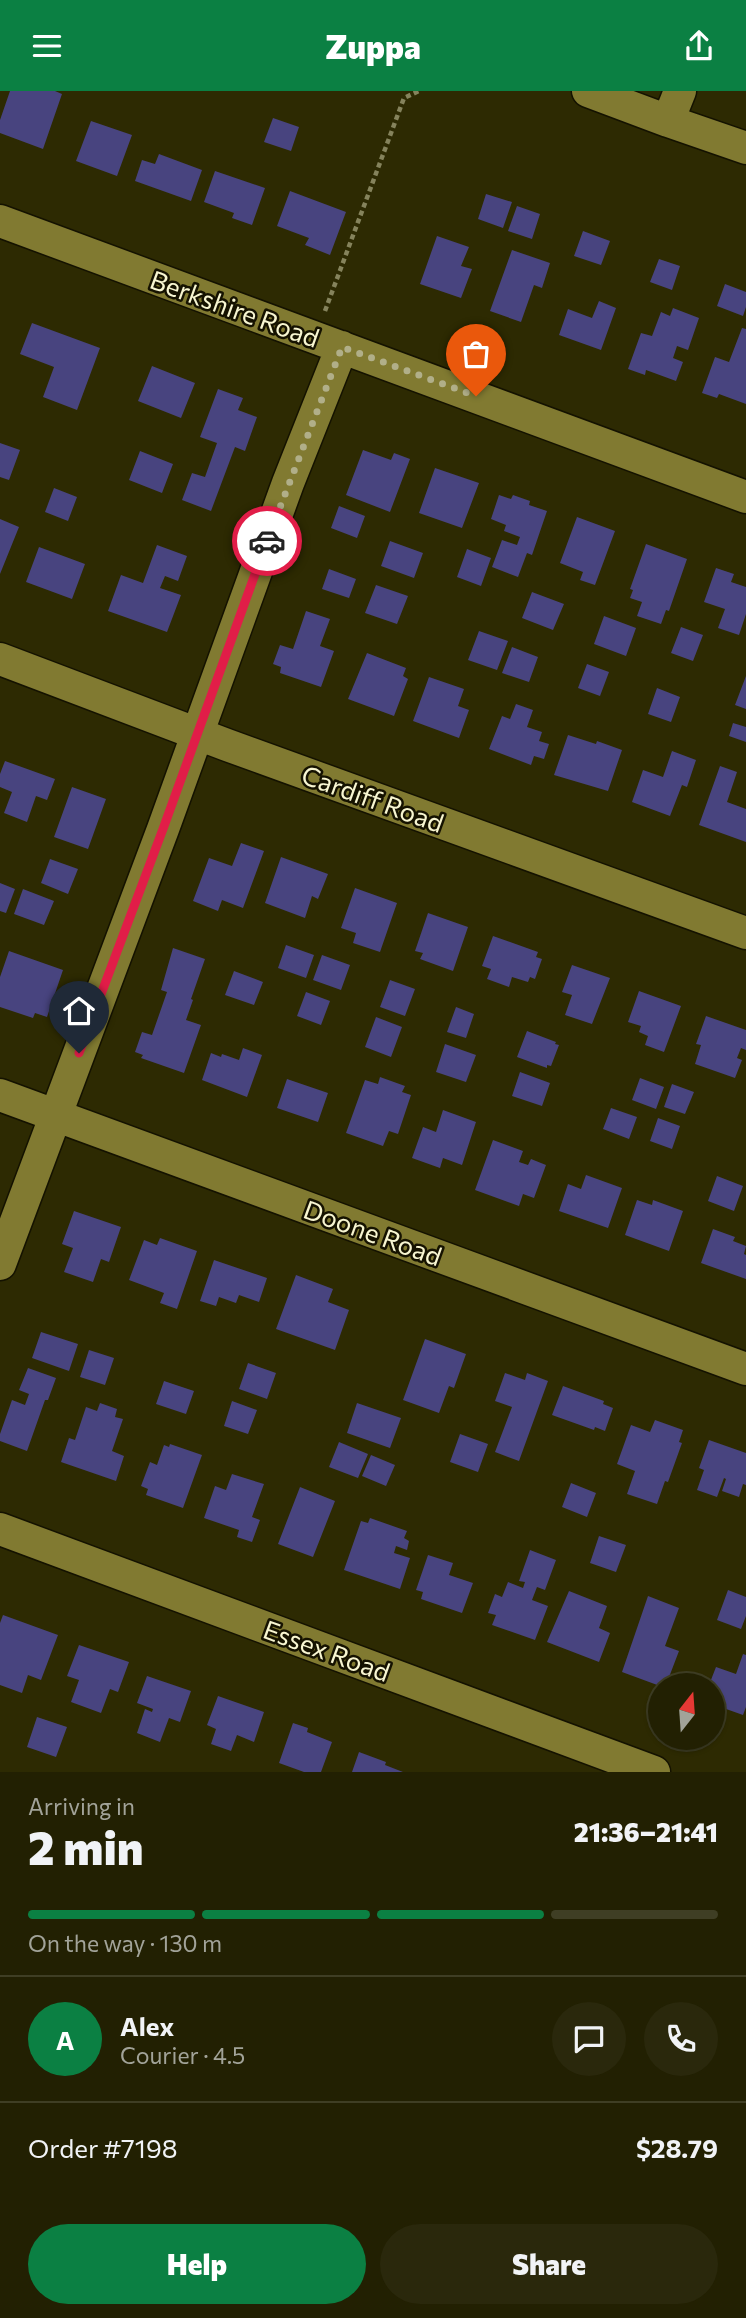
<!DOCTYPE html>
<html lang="en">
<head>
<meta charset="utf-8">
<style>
  :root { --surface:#222002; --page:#2a280c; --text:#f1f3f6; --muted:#a2a399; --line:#3f3e24; --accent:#0b8043 }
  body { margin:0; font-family:Commissioner,sans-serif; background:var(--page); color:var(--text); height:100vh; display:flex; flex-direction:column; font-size:26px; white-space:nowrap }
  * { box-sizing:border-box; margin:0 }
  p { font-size:23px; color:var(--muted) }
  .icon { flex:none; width:38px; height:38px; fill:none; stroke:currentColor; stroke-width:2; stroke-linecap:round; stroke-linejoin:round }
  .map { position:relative; height:1681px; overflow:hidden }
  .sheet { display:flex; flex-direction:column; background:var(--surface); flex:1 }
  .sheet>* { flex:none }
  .needle { width:46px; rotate:17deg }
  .tools { position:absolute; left:648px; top:1582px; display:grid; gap:14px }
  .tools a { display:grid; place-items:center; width:77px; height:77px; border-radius:50%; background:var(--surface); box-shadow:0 2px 5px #0004,0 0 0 2px var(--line); font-size:35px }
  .pin { position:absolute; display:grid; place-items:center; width:60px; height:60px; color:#fff; margin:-72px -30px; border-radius:50% 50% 50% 0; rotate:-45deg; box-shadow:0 0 7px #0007 }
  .pin .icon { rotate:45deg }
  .courier { position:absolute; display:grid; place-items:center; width:70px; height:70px; margin:-35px; border:5px solid #e11d48; border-radius:50%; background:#fff; color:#222; box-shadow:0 2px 9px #0007 }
  .overview em { font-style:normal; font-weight:800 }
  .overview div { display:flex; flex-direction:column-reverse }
  .overview { display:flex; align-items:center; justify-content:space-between; height:119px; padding:0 28px }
  h1 { font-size:46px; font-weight:800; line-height:52px }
  .bar { display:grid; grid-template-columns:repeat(4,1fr); gap:10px 7px; align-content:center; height:84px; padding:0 28px }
  .bar i { height:9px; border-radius:5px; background:var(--line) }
  .bar .selected { background:var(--accent) }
  .bar p { grid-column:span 4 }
  .line { display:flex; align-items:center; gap:18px; padding:0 28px; border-top:2px solid var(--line) }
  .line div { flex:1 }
  .round { display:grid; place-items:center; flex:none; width:74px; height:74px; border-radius:37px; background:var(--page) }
  .cta { display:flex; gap:14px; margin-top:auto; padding:14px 28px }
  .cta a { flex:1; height:80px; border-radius:42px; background:var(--accent); color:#fff; font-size:28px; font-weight:800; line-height:80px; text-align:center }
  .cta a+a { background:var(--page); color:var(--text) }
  header { display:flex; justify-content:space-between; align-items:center; height:91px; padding:0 28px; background:var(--accent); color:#fff; font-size:32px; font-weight:800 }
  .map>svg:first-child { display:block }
  .building { fill:#48447f }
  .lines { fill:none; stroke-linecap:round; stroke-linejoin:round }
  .minor-casing { stroke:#141200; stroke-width:35 }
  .path { stroke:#85835c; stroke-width:4.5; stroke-dasharray:5 3.5; stroke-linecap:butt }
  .minor { stroke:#817a31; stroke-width:32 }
  .done { stroke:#b1af89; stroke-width:7; stroke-dasharray:0 12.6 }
  .route { stroke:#e11d48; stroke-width:9 }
  .labels { text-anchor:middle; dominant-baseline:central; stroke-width:5; stroke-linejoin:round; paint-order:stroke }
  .street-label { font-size:26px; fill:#f8f6d1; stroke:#151200 }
</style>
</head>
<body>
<header><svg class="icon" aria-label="menu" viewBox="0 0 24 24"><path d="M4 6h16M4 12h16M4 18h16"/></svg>Zuppa<svg class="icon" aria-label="share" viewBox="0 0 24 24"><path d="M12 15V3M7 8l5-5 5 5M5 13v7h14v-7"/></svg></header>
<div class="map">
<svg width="746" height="1681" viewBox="0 0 746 1681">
  <rect width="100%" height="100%" fill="#2d2a02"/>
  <path class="building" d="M10 0H55L62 3 43 58 0 42V29Z
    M273 27 299 36 291 60 264 51Z
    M91 30 132 44 117 85 76 70Z
    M159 63 202 79 191 110 135 90 142 69 155 73Z
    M215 80 265 97 252 134 232 127 234 122 204 111Z
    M290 100 346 121 330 164 305 154 309 147 277 135Z
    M486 103 512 111 503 137 478 128Z
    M517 115 540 123 532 148 508 140Z
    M583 140 610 150 601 174 574 165Z
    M437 145 469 156 461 175 472 178 461 207 420 193Z
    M512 159 550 172 542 197 534 194 521 231 490 220Z
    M659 168 680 175 672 199 650 191Z
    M725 193 746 201V216L743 225 717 215Z
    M599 210 616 217 601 259 559 244 568 218 592 227Z
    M673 217 699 227 688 259 677 255 673 267 683 271 676 290 646 279 645 284 628 278 641 242 652 245 661 221 670 225Z
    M32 232 100 257 77 319 43 306 54 276 20 263Z
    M742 237 746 238V313L719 303 717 307 702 302 715 266 729 271Z
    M152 275 195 292 181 327 138 310Z
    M218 298 243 307 238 319 257 326 245 360 235 356 211 420 182 409 192 382 205 386 217 352 200 346Z
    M0 352 20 359 9 389 0 386Z
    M363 359 391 369 394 362 410 368 390 421 346 404Z
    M140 360 173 373 162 402 129 389Z
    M435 377 479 392 462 437 419 422Z
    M54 397 77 406 68 430 45 421Z
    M499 404 511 408 513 404 530 410 529 414 547 420 532 464 527 462 518 486 492 476 502 449 517 454 520 446 504 440 506 434 491 428Z
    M339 415 365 425 357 447 331 437Z
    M577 426 615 440 595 494 580 489 583 481 560 472Z
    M0 428 19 436 0 483Z
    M390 450 423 462 414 487 381 475Z
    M646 453 687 468 669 520 666 519 661 533 637 525 642 511 630 507 633 499 630 498Z
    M157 454 187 465 178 490 165 485 160 497 181 504 167 541 108 520 121 484 143 492Z
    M39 456 85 473 72 508 26 491Z
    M467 458 491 467 481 495 457 486Z
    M716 477 734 483 731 491 746 496V523L739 544 718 537 725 518 704 511Z
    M329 478 356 488 349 507 322 498Z
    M376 494 408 505 397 533 365 522Z
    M532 501 564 513 553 539 522 527Z
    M306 520 330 528 320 555 334 560 321 596 280 582 281 576 273 573 280 554 293 558Z
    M604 525 636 537 626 565 594 553Z
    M681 536 703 544 693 570 671 562Z
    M479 540 508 550 497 579 468 569Z
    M512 556 538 566 529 591 502 582Z
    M367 562 406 577 403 585 408 588 394 625 348 608Z
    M587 573 609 581 600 605 578 597Z
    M746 585V618L735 614Z
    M429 586 464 598 458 615 469 619 459 647 413 630Z
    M657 597 680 606 671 631 648 623Z
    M516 613 533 619 527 636 542 641 539 650 549 653 544 668 534 665 531 674 489 658 502 625 510 628Z
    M733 632 746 636V651L729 645Z
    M568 644 596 653 597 650 622 659 608 700 554 684Z
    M672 660 696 669 687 696 682 694 670 725 632 711 643 679 663 686Z
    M5 670 55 688 47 709 36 705 27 731 4 722 12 701 0 696V683Z
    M720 675 737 681 727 711 746 718V751L699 734Z
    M72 696 106 708 88 758 54 746Z
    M241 752 264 760 243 817 222 809 218 820 193 810 209 767 232 775Z
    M281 766 328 783 318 808 312 805 305 827 265 812Z
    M50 768 78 778 68 803 41 792Z
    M0 792 15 798 6 822 0 820Z
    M355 797 397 812 380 861 353 852 356 842 341 837Z
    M23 798 54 810 44 834 14 823Z
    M428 822 468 836 453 880 420 868 423 862 415 860Z
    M493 845 538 861 536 866 542 868 535 888 530 886 528 891 512 886 509 896 487 888 491 878 482 875Z
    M286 854 314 864 306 887 278 877Z
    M173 857 205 868 191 908 193 909 186 929 201 934 184 982 141 967 143 964 135 961 142 941 152 944 167 901 161 899Z
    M9 860 63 879 47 926 35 922 33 927 0 916V886Z
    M322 864 350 874 341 899 313 889Z
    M572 874 610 887 592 933 565 924 572 904 562 901Z
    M234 880 263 891 254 914 225 904Z
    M390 889 415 898 405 925 380 916Z
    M639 900 681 915 664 961 645 954 648 945 639 941 641 935 628 931Z
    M306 901 330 910 321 934 297 925Z
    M456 916 474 923 466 947 447 941Z
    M706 925 746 939V959L741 957 737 967 742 969 735 987 695 973 701 954 696 953Z
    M376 926 402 936 391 966 365 956Z
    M527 940 556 951 555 953 559 954 551 975 547 974V977L517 966Z
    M445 953 476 964 466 991 436 981Z
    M243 957 262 964 247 1006 202 989 211 962 221 966 222 963 239 969Z
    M520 981 550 992 542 1015 512 1005Z
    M380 986 405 995 402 1001 411 1004 398 1043 389 1040 383 1055 346 1042 365 989 378 993Z
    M640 987 664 996 656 1018 632 1009Z
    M287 988 328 1002 318 1031 277 1017Z
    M672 993 694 1001 685 1023 664 1016Z
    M611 1017 637 1026 629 1048 603 1038Z
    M443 1019 476 1031 462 1074 443 1067 440 1077 412 1067 423 1036 436 1041Z
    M658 1027 680 1035 672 1058 650 1050Z
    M493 1049 523 1060 519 1071 528 1074 531 1068 546 1074 534 1107 523 1103 519 1115 475 1099Z
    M586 1084 622 1097 608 1137 559 1120 568 1093 581 1098Z
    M717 1085 743 1095 734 1120 708 1110Z
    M637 1109 652 1114 653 1109 683 1120 669 1160 625 1144Z
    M74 1120 121 1136 109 1171 101 1168 93 1191 64 1181 73 1157 62 1153Z
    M713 1138 735 1146 733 1150 746 1155 744 1163 746 1164V1188L701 1172Z
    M160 1147 197 1160 177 1218 160 1212 164 1202 129 1189 144 1149 157 1154Z
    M214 1169 267 1187 259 1211 239 1204 236 1212 219 1206 216 1215 200 1210Z
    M296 1184 333 1198 328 1211 349 1219 335 1259 276 1238Z
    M41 1241 78 1253 69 1280 32 1267Z
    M425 1248 466 1263 454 1297 449 1295 439 1322 403 1309Z
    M89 1259 114 1267 105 1294 80 1286Z
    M248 1272 276 1282 267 1308 239 1298Z
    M28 1277 56 1287 48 1309H45L27 1360 0 1350V1343L12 1309 25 1314 29 1303 19 1299Z
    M505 1282 525 1289 527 1282 548 1290 519 1370 495 1361 512 1316 495 1310Z
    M164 1290 194 1300 186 1323 156 1313Z
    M563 1295 604 1310 603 1313 613 1317 605 1340 595 1336 594 1339 552 1324Z
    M232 1310 257 1319 248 1343 224 1335Z
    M100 1312 117 1318 115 1326 123 1328 112 1360 124 1365 116 1390 61 1371 69 1347 75 1349 86 1316 97 1320Z
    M357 1312 401 1327 390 1357 347 1342Z
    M655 1329 683 1339 679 1351 682 1352 668 1391 665 1390 657 1413 627 1403 635 1380 617 1373 631 1334 650 1341Z
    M460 1343 488 1353 478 1381 450 1371Z
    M709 1349 746 1362V1394L743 1393 739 1406 722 1400 726 1388 724 1387 717 1406 697 1399 704 1379 699 1377Z
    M339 1351 368 1363 358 1387 329 1376Z
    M170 1353 202 1364 183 1417 146 1404 148 1398 141 1395 150 1371 157 1374 164 1354 169 1356Z
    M371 1364 395 1374 386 1395 362 1385Z
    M232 1383 264 1393 252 1426 260 1429 252 1451 237 1446 239 1439 204 1427 215 1395 226 1399Z
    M571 1392 596 1402 587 1426 562 1416Z
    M300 1396 335 1410 313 1466 278 1453Z
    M370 1427 407 1440 404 1447 409 1450 407 1459 396 1455 394 1462 410 1467 400 1498 344 1479 361 1430 368 1432Z
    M599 1445 626 1454 616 1481 590 1472Z
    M530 1459 556 1469 545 1499 537 1496 532 1509 548 1515 535 1549 492 1534 496 1524 488 1522 495 1503 502 1506 508 1491 523 1497 525 1491 519 1490Z
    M428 1464 453 1472 449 1484 473 1492 462 1522 421 1508 423 1501 416 1499Z
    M728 1499 746 1506V1525L741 1538 717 1529Z
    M569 1500 607 1515 599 1537 610 1542 599 1571 547 1551Z
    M648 1505 679 1517 665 1555 679 1560 666 1594 660 1595 622 1581Z
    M3 1524 58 1544 41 1589 28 1584 22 1602 0 1594V1532Z
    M79 1554 129 1571 118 1601 110 1598 101 1622 71 1611 79 1589 67 1585Z
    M743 1563 746 1564V1616L743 1624 712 1613V1594H709L716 1576 736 1583Z
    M147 1585 191 1600 180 1631 169 1627 160 1651 137 1642 145 1618 152 1621 153 1618 137 1612Z
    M218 1605 264 1621 254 1651 237 1644 231 1660 211 1653 216 1638 207 1634Z
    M37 1626 67 1636 56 1666 27 1656Z
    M293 1632 308 1637 307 1641 332 1651 321 1681H304L279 1672Z
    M359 1661 386 1671 385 1674 403 1681H352Z"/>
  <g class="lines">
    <defs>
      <path id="minor" d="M588 0 668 30
        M680 0 668 30 746 57
        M0 130 746 406
        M0 568 227 654 746 842
        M0 1004 746 1278
        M0 1173 163 738 288 392 342 256
        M0 1438 654 1681"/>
    </defs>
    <use href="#minor" class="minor-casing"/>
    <path class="path" d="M325 220 404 7 419 0"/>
    <use href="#minor" class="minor"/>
  </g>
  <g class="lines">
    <path class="done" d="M267 450 342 256 476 305"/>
    <path class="route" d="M79 962 163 738 267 450"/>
  </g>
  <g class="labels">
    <g class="street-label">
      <text transform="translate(235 217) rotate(20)">Berkshire Road</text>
      <text transform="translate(373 707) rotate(20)">Cardiff Road</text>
      <text transform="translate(373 1141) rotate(20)">Doone Road</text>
      <text transform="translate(327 1559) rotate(20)">Essex Road</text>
    </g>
  </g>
</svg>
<div class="tools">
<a><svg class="needle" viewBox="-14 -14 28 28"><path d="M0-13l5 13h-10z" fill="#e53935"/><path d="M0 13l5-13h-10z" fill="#a2a399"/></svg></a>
</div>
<div class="pin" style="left:476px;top:305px;background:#ea580c"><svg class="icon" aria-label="bag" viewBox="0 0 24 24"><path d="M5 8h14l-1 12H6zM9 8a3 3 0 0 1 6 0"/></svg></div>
<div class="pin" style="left:79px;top:962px;background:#1f2937"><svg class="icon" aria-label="home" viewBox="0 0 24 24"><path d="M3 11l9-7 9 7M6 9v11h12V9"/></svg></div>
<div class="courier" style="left:267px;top:450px"><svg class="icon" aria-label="car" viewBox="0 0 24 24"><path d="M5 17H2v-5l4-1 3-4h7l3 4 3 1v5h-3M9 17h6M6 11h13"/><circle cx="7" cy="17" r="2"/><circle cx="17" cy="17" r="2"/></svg></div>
</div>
<section class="sheet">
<div class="overview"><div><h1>2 min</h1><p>Arriving in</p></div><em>21:36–21:41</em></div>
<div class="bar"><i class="selected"></i><i class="selected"></i><i class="selected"></i><i></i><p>On the way · 130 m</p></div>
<div class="line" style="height:126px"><b class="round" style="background:var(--accent);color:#fff">A</b><div><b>Alex</b><p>Courier · 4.5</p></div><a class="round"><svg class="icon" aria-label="chat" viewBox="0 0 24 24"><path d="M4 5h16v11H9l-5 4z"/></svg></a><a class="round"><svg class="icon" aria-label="phone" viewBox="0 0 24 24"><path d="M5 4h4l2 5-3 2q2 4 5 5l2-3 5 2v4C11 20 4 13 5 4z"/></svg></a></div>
<div class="line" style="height:91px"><div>Order #7198</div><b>$28.79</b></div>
<div class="cta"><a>Help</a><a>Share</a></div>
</section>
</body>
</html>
